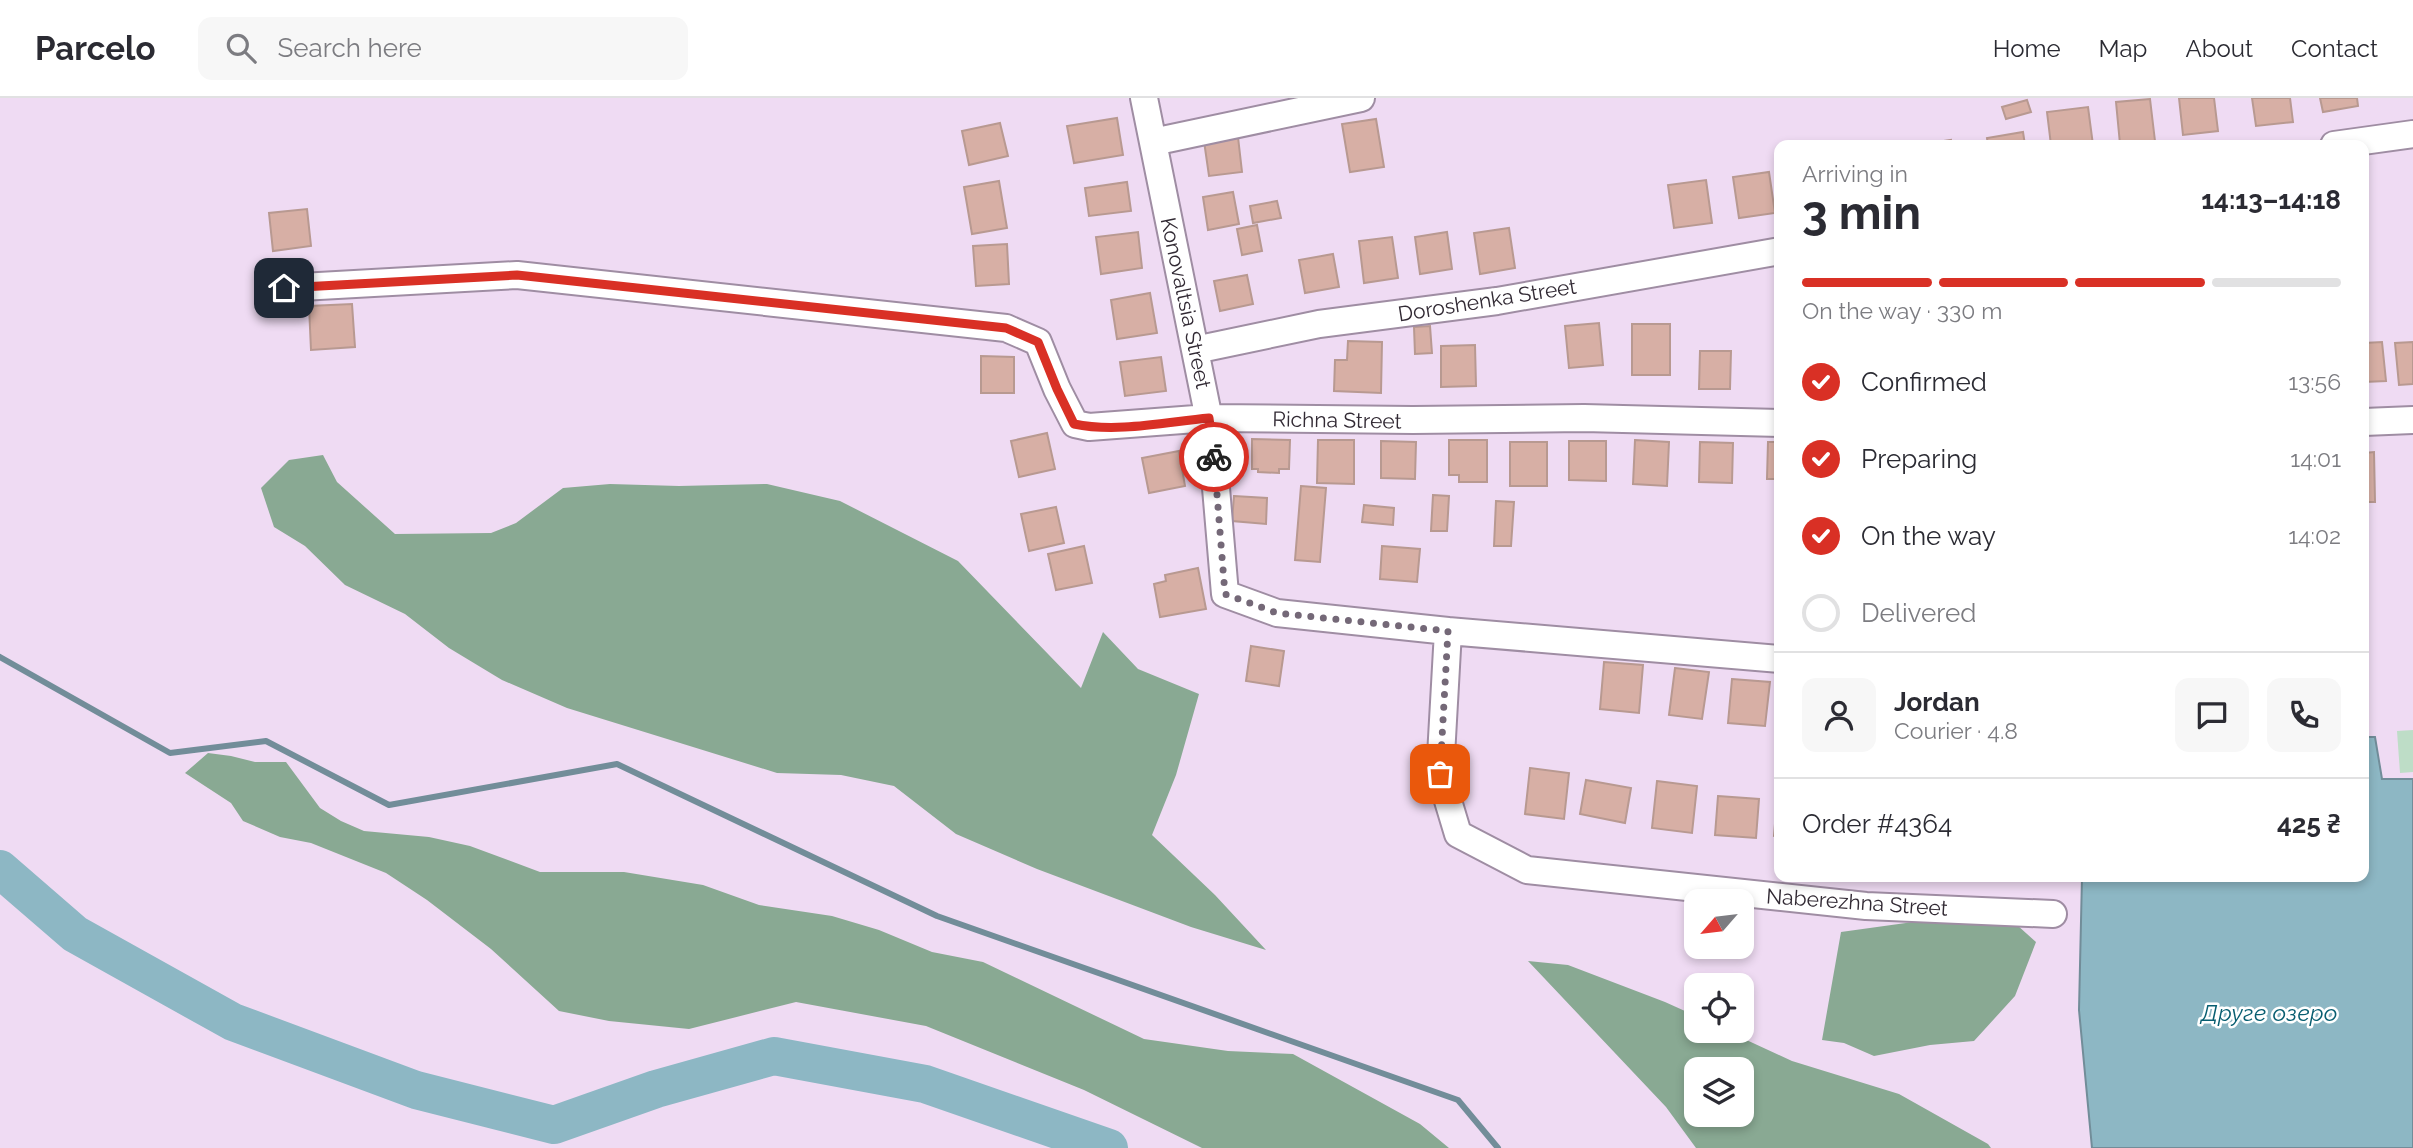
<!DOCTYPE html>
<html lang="en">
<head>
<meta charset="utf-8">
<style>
  :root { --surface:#fff; --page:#f7f7f7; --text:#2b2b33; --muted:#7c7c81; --line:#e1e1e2; --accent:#d93025 }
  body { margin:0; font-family:Raleway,sans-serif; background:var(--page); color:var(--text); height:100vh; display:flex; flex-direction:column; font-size:26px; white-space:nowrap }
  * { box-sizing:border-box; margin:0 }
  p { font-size:23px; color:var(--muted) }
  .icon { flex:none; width:38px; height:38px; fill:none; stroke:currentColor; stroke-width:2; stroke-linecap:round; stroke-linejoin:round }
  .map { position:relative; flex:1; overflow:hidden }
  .sheet { position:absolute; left:1774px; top:42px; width:595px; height:742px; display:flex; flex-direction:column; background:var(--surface); border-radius:14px; box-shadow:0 4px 10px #0003 }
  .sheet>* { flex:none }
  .needle { width:46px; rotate:242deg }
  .tools { position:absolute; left:1684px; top:791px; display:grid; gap:14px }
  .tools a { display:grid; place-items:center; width:70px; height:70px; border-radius:14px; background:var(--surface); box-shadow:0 4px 10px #0003; font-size:35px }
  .pin { position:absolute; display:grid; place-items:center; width:60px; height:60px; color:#fff; margin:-30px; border-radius:14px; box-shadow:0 4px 10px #0006 }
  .courier { position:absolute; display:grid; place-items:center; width:70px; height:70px; margin:-35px; border:5px solid #d93025; border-radius:50%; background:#fff; color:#222; box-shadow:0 2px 9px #0007 }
  .headline em { font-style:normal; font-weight:700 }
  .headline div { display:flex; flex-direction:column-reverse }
  .headline { display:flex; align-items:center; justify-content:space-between; height:119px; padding:0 28px }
  h1 { font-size:46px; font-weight:700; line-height:52px }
  .bar { display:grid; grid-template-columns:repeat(4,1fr); gap:10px 7px; align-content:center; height:84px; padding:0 28px }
  .bar i { height:9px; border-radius:5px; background:var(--line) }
  .bar .on { background:var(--accent) }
  .bar p { grid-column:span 4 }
  .line { display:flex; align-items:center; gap:18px; padding:0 28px; border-top:2px solid var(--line) }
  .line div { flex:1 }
  .round { display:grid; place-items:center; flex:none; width:74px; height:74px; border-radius:14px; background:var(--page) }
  ol { padding:0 28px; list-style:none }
  li { display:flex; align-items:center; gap:21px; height:77px }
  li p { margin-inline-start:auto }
  li .icon { padding:7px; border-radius:50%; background:var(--accent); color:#fff; stroke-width:4 }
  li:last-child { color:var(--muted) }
  li i { width:38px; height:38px; border:4px solid var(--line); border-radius:50% }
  header { display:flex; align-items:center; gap:42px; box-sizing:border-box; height:98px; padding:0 35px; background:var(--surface); border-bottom:2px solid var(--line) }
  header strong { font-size:33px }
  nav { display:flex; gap:38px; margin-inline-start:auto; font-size:24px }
  .search { width:490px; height:63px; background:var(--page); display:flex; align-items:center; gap:18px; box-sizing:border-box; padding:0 24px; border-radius:14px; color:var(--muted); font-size:26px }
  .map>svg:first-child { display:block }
  .green { fill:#beddc7 }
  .forest { fill:#89a993; fill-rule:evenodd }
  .water { fill:#8db7c4; stroke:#728d99; stroke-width:2 }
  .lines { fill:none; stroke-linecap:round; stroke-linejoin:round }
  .stream { stroke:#728d99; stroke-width:6 }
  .river { stroke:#8db7c4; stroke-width:38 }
  .building { fill:#d7afa5; stroke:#b89991; stroke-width:2 }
  .minor-casing { stroke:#9f8da3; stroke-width:30 }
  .minor { stroke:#fff; stroke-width:26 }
  .done { stroke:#746877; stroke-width:7; stroke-dasharray:0 12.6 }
  .route { stroke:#d93025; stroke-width:9 }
  .labels { text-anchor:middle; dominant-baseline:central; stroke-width:5; stroke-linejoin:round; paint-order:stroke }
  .street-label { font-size:21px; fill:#322a34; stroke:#fff }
  .water-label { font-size:23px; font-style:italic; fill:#085e71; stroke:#fff }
</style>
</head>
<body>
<header>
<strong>Parcelo</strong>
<div class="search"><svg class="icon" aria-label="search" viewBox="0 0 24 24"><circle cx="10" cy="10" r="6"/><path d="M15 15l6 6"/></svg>Search here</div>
<nav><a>Home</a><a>Map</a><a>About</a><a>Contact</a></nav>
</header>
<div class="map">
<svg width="2413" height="1050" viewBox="0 0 2413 1050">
  <rect width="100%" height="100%" fill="#efdbf3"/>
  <path class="green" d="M2413 632V674L2400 675 2397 633Z"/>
  <path class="forest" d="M323 357 337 384 395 436 491 435 516 425 563 390 610 386 679 388 767 386 840 403 958 463 1081 590 1103 534 1138 571 1199 596 1176 677 1152 737 1215 797 1266 852 1191 829 1037 771 956 736 894 688 841 677 777 675 567 610 502 582 449 550 405 516 345 487 305 448 274 429 261 390 289 362Z
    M208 655 231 658 255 664H286L320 710 341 723 364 733 429 739 470 748 540 774H624L703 787 759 807 832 818 879 832 932 854 983 864 1144 941 1228 953 1293 956 1420 1026 1449 1050H1202L1084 992 926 928 796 904 689 931 609 923 559 913 491 851 427 802 386 775 311 745 280 739 243 723 231 705 185 675Z
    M1913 824 2017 827 2036 844 2015 898 1974 943 1930 947 1874 958 1844 945 1822 942 1841 834Z
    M1528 863 1568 867 1665 904 1696 918V933H1727L1792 963 1899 996 1988 1046 1991 1050H1696L1666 1009ZM1696 971H1741V1017H1696Z"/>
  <path class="water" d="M2364 639H2375L2382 681H2413V1050H2092L2079 912 2082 779H2364Z"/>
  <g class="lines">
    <path class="stream" d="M0 559 170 655 266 643 389 707 617 666 937 818 1458 1002 1498 1050"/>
    <path class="river" d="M0 771 75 836 233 924 416 992 554 1027 656 991 774 958 925 986 1109 1050"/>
  </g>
  <path class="building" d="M2179 0H2214L2218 33 2183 37Z
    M2252 0H2290L2293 24 2256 28Z
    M2320 0H2357L2358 8 2323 14Z
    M2150 1 2155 43 2120 46 2116 4Z
    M2027 2 2031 14 2006 21 2002 9Z
    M2088 9 2093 47H2051L2047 14Z
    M1117 20 1123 57 1074 65 1067 28Z
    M1376 21 1384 69 1350 74 1342 26Z
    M1000 25 1008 58 969 67 962 33Z
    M2023 34 2025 47H1988L1987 40Z
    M1238 39 1242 74 1209 78 1204 43Z
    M1951 42 1952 47H1917Z
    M1769 74 1775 115 1739 120 1733 79Z
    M1706 82 1712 125 1674 130 1668 87Z
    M999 83 1007 130 972 136 964 89Z
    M1127 84 1131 113 1089 118 1085 90Z
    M1233 94 1239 126 1208 132 1203 99Z
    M1277 103 1281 120 1253 125 1250 108Z
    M307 111 311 148 273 153 269 115Z
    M1257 127 1262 153 1242 157 1237 131Z
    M1509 130 1515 170 1480 176 1474 135Z
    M1138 134 1142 170 1101 176 1096 139Z
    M1447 134 1452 171 1420 176 1415 139Z
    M1392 139 1398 180 1364 185 1359 143Z
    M1007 146 1009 186 976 188 973 148Z
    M1333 156 1339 189 1305 195 1299 162Z
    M1247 177 1253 206 1220 213 1214 183Z
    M1150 195 1157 235 1117 241 1111 202Z
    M352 206 355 249 311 252 309 208Z
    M1599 225 1603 267 1569 270 1565 228Z
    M1632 226H1670V277H1632Z
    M1430 228 1432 255 1415 256 1414 229Z
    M1348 243 1382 244 1381 295 1334 293 1335 262H1347Z
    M2382 244 2386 283 2364 284V245Z
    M2413 244V286L2399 287 2395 245Z
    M1475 247 1476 288 1441 289V248Z
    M1700 253H1731L1730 291H1699Z
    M981 258 1014 259V295H981Z
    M1161 259 1166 293 1125 298 1120 264Z
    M1047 335 1055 371 1019 379 1011 343Z
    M1252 341 1290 342 1289 371H1279V375L1258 374V371H1252Z
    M1318 342H1354V386L1317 385Z
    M1449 342H1487V384H1459V377H1449Z
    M1635 342 1669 344 1667 388 1633 386Z
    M1381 343 1416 344 1415 381 1381 380Z
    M1569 343H1606V383L1569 382Z
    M1510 344H1547V388H1510Z
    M1700 344 1733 345 1732 385 1699 384Z
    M1768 344H1780V381H1767Z
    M1179 353 1185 388 1149 395 1142 360Z
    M2374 354 2375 404H2364V355Z
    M1301 388 1326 390 1320 464 1295 462Z
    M1433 397 1449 398 1447 433H1431Z
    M1234 398 1267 400 1266 426 1232 423Z
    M1496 403 1514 404 1511 448H1494Z
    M1364 407 1394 410 1393 427 1362 424Z
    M1056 409 1064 445 1029 453 1021 416Z
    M1084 448 1092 485 1056 492 1048 456Z
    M1382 448 1420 451 1417 484 1380 481Z
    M1198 470 1206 511 1160 519 1154 486 1166 483 1165 477Z
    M1251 548 1284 553 1279 588 1246 583Z
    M1604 564 1643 567 1639 615 1600 611Z
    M1675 570 1709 574 1702 621 1669 617Z
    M1732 581 1770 584 1765 628 1728 625Z
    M1530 670 1569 675 1564 721 1525 716Z
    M1586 682 1631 690 1625 725 1580 716Z
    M1657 683 1697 688 1692 735 1652 730Z
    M1778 690H1780V739L1774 738Z
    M1718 698 1759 701 1756 740 1715 737Z"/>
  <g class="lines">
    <defs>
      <path id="minor" d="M1144 0 1211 331 1225 496 1277 515 1448 533 1440 676 1458 736 1527 772 1866 808 2053 816
        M1153 44 1361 0
        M2334 47 2413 36
        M283 190 517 177 1006 230 1038 244 1057 291 1075 326 1089 329 1209 320 1413 322 1584 320 1780 325
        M1195 252 1319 226 1497 203 1780 153
        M2364 324 2413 322
        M1448 533 1780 561"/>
    </defs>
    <use href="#minor" class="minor-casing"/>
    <use href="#minor" class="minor"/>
  </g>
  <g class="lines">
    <path class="done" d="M1214 359 1225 496 1277 515 1448 533 1440 676"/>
    <path class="route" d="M284 190 517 177 1006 230 1038 244 1057 291 1074 326C1117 335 1166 324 1209 320L1214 359"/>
  </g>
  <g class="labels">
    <g class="street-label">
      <text transform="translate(1487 202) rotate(-9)">Doroshenka Street</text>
      <text transform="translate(1186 205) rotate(78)">Konovaltsia Street</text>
      <text transform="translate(1337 322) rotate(1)">Richna Street</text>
      <text transform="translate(1857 804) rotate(4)">Naberezhna Street</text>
    </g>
    <g class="water-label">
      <text x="2269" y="914">Друге озеро</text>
    </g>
  </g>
</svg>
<div class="tools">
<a><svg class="needle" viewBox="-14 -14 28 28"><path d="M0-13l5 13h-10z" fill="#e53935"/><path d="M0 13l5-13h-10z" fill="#7c7c81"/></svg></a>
<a><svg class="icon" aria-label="locate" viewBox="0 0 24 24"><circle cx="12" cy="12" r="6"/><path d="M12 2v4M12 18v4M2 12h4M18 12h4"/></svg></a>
<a><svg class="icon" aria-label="layers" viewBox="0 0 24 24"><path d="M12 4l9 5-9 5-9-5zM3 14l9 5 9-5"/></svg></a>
</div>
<div class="pin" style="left:1440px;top:676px;background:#ea580c"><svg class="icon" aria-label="bag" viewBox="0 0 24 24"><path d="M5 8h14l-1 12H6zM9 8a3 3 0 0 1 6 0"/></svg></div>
<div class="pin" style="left:284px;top:190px;background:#1f2937"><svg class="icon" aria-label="home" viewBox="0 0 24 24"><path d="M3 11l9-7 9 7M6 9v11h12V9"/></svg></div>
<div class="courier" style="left:1214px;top:359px"><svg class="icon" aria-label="bike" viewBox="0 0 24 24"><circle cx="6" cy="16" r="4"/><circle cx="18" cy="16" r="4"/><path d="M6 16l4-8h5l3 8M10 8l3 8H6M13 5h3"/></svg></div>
<section class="sheet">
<div class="headline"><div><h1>3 min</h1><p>Arriving in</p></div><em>14:13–14:18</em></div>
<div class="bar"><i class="on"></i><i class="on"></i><i class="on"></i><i></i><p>On the way · 330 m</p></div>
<ol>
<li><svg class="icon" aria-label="check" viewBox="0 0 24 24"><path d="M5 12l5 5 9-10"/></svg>Confirmed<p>13:56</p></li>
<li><svg class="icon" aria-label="check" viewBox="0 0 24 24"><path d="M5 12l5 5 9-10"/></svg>Preparing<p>14:01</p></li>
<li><svg class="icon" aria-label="check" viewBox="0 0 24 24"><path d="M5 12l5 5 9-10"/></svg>On the way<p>14:02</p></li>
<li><i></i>Delivered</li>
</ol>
<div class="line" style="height:126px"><a class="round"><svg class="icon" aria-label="person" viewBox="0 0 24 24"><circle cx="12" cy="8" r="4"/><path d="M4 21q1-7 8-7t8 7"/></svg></a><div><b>Jordan</b><p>Courier · 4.8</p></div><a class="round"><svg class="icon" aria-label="chat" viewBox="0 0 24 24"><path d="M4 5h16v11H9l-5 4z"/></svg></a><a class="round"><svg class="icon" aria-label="phone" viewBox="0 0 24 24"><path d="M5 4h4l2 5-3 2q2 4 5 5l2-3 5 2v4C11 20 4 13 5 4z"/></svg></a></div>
<div class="line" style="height:91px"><div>Order #4364</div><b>425 ₴</b></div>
</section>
</div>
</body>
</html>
